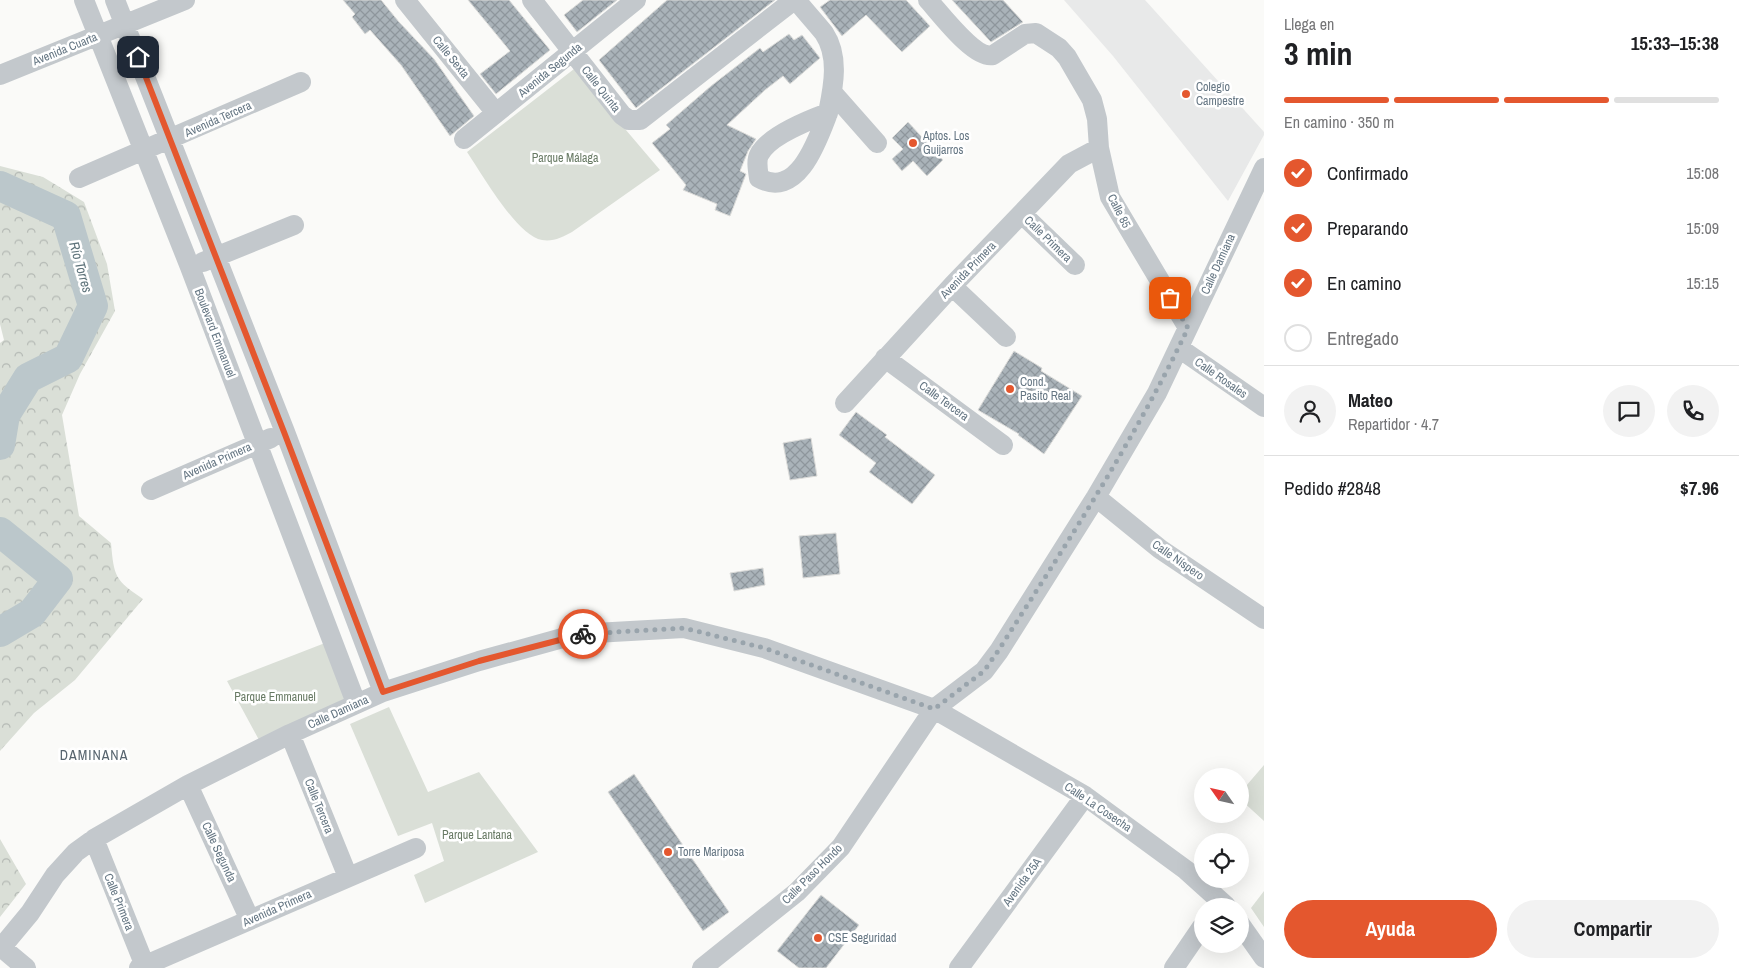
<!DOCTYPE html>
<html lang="es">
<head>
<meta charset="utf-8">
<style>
  :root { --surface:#fff; --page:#f2f2f2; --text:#202124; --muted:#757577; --line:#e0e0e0; --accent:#e4572e }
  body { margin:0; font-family:"Archivo Narrow",sans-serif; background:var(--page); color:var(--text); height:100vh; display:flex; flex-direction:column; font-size:19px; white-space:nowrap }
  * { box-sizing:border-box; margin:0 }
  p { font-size:16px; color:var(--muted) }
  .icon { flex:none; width:28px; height:28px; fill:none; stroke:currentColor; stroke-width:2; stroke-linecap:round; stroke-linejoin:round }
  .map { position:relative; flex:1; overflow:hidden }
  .panel { display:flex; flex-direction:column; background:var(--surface); width:475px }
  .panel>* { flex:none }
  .needle { width:32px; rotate:304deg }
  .controls { position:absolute; left:1194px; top:768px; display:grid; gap:10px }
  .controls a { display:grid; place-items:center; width:55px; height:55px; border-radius:50%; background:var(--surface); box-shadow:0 5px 20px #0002; font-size:25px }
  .pin { position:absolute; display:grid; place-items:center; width:42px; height:42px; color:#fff; margin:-21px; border-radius:10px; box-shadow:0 2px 8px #0006 }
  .courier { position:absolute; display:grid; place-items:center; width:50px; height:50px; margin:-25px; border:4px solid #e4572e; border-radius:50%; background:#fff; color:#222; box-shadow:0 1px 6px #0007 }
  .overview em { font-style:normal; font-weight:800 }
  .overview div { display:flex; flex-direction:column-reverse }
  .overview { display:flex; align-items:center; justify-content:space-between; height:85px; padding:0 20px }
  h1 { font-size:32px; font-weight:800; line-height:38px }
  .bar { display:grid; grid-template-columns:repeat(4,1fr); gap:8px 5px; align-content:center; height:60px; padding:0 20px }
  .bar i { height:6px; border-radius:4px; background:var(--line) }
  .bar .active { background:var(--accent) }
  .bar p { grid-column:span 4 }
  .line { display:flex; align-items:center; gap:12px; padding:0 20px; border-top:1px solid var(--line) }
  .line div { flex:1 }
  .round { display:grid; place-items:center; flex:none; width:52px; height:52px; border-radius:26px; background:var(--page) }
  ol { padding:0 20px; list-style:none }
  li { display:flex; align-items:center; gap:15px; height:55px }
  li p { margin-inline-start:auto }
  li .icon { padding:5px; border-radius:50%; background:var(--accent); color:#fff; stroke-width:4 }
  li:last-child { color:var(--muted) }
  li i { width:28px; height:28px; border:2px solid var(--line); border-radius:50% }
  .button { display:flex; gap:10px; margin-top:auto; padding:10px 20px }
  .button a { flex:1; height:58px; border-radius:30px; background:var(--accent); color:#fff; font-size:20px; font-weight:800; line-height:58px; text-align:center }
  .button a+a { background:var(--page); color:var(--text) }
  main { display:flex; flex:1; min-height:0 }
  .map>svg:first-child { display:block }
  .built { fill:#e8e9e9 }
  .forest { fill:url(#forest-crowns) }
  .green { fill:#dadfd7 }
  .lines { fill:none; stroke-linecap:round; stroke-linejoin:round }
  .river { stroke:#bbc7cb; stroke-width:30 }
  .building { fill:url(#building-cross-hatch); stroke:#dcdcda }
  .minor { stroke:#c3c8cc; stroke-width:20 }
  .done { stroke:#99a4ac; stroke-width:5; stroke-dasharray:0 9 }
  .route { stroke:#e4572e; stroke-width:6 }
  .poi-dot { fill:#e4572e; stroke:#fff; stroke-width:2 }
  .labels { text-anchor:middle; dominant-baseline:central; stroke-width:5; stroke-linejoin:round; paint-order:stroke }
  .street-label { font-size:12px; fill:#657683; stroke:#fff }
  .poi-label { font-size:12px; fill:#657683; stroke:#fff; text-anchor:start }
  .park-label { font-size:12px; fill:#687a64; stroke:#fff }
  .water-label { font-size:14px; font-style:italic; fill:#60757c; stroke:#fff }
  .neighbourhood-label { font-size:14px; letter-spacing:1px; fill:#57646e; stroke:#fff }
</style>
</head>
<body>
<main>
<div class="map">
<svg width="1264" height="968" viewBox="0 0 1264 968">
  <defs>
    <pattern id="forest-crowns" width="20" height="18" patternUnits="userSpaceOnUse" patternTransform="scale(1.25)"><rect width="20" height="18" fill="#dadfd7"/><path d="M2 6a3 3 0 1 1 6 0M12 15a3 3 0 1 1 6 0" fill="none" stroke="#b4b9b4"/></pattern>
    <pattern id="building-cross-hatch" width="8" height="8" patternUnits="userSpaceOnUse" patternTransform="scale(1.25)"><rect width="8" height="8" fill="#aab3b9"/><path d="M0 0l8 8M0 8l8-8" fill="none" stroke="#8e969c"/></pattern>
  </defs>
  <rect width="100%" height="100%" fill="#fafaf8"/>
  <path class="built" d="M1064 0H1145L1264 132V135L1228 201 1113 56Z"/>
  <path class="forest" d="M0 166 43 177 84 202 107 264 115 311 80 374 62 415 79 516 111 543C114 577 115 580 143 599L75 680 34 713 0 751V343L4 340 0 324Z
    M0 839 26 884 0 917Z"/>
  <path class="green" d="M574 69 660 170 572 232C563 237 553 242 542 240 517 236 482 174 467 152Z
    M325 643 345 700 259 740 227 681Z
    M389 707 428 792 479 772 538 852 425 903 414 875 444 861 432 823 398 836 350 724Z
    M1264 765V821L1240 799V793Z
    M1264 891V927L1251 908Z"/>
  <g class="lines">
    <path class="river" d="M0 186 66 216 93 306 68 358 28 378 5 415 0 445
      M0 532 58 579 32 613 0 632"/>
  </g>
  <path class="building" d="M343 0H381L399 22 434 59 474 116 450 136 401 65 370 30 365 34 352 17 355 14Z
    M468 0H509L550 50 496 94 480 74 510 51Z
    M583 0H617L577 32 564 15Z
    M667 0H775L636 108 599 60Z
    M830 0H906L930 26 902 52 866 15 842 36 820 7Z
    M952 0H1003L1023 22 991 42Z
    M789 34 794 40 802 35 820 58 790 84 783 76 765 90 727 125 756 139 748 151 740 171 746 174 730 216 715 210 717 204 683 190 686 185 652 143 670 129 666 125 711 86 760 48 763 52Z
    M908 122 943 160 927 176 913 161 902 171 892 159 903 149 892 138Z
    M1014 351 1042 368 1041 371 1082 396 1044 454 1018 435 1019 434 978 410Z
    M856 412 887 435 885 437 935 475 912 504 869 472 876 463 839 435Z
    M811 438 817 476 790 480 783 443Z
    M836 533 840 574 803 578 799 536Z
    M763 568 765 585 734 591 730 573Z
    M634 774 729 912 703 931 608 792Z
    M821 895 859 925 826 968H799L777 951Z"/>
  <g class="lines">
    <path class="minor" d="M84 0 190 267 356 703
      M115 0 285 432 383 692
      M405 0 496 113
      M532 0 622 115 629 120H640L794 0
      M796 0C805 11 815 22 824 33 840 57 833 88 828 113 809 120 768 136 759 155 756 161 758 171 759 178 798 200 818 139 828 113
      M928 0C940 13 975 60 993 55L1025 34 1036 33 1059 48 1067 57 1092 100 1097 119 1099 148 1110 197 1188 328
      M0 75 185 0
      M832 92 877 143
      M464 139 636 0
      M79 178 301 82
      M1022 214 1075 265
      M203 262 294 225
      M952 286 1006 337
      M1179 348 1264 407
      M885 358 1003 445
      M845 403 952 286 1069 164 1099 148
      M151 490 271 438
      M1096 497 1160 549 1264 619
      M290 734 348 877
      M188 785 250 920
      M94 839 145 966
      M1240 924 1264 958
      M2 948 26 968
      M0 949 30 913 55 875 76 852 94 839 188 785 290 734 383 692 479 661 577 634 684 628 764 648 934 709 1085 796 1186 870 1226 906
      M139 968 416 848
      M702 968 797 892 841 847 934 709 984 671 999 651 1096 497 1157 393 1264 168
      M959 968 1085 796
      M1174 968 1202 927"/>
  </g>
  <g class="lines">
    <path class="done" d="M583 634 684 628 764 648 934 709 984 671 998 651C1065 546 1134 441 1188 328L1170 298"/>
    <path class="route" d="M138 57 284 432 383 692 479 661 583 634"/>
  </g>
  <g class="poi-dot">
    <circle cx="1186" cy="94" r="5"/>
    <circle cx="913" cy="143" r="5"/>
    <circle cx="1010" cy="389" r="5"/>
    <circle cx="668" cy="852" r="5"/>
    <circle cx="818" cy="938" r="5"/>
  </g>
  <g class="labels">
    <g class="street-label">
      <text transform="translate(65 49) rotate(-22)">Avenida Cuarta</text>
      <text transform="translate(451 57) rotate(51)">Calle Sexta</text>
      <text transform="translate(550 70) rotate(-39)">Avenida Segunda</text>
      <text transform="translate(601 89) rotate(52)">Calle Quinta</text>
      <text transform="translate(218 119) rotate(-24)">Avenida Tercera</text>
      <text transform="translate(1119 211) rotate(63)">Calle 85</text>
      <text transform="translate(1048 239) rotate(44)">Calle Primera</text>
      <text transform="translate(1218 264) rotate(-65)">Calle Damiana</text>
      <text transform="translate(968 270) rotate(-46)">Avenida Primera</text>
      <text transform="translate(215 333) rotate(69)">Boulevard Emmanuel</text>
      <text transform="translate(1221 378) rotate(35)">Calle Rosales</text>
      <text transform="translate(944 401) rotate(36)">Calle Tercera</text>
      <text transform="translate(217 461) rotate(-24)">Avenida Primera</text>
      <text transform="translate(1178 560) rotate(35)">Calle Níspero</text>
      <text transform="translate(338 712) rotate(-24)">Calle Damiana</text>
      <text transform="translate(319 806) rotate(68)">Calle Tercera</text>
      <text transform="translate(1098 807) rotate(34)">Calle La Cosecha</text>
      <text transform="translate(219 852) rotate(65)">Calle Segunda</text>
      <text transform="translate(812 874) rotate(-45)">Calle Paso Hondo</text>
      <text transform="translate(1022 882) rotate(-54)">Avenida 25A</text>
      <text transform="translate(119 902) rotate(68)">Calle Primera</text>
      <text transform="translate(277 908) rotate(-24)">Avenida Primera</text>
    </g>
    <g class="poi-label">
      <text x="1196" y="87">Colegio<tspan x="1196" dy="14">Campestre</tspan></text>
      <text x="923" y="136">Aptos. Los<tspan x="923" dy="14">Guijarros</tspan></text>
      <text x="1020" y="382">Cond.<tspan x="1020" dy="14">Pasito Real</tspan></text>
      <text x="678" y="852">Torre Mariposa</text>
      <text x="828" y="938">CSE Seguridad</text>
    </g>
    <g class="park-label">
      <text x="565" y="158">Parque Málaga</text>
      <text x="275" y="697">Parque Emmanuel</text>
      <text x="477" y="835">Parque Lantana</text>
    </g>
    <g class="water-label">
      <text transform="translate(81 267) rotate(74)">Río Torres</text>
    </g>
    <g class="neighbourhood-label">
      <text x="94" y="755">DAMINANA</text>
    </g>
  </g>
</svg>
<div class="controls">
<a><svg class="needle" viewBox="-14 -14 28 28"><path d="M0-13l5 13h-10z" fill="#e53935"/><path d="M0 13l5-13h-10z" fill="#757577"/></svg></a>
<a><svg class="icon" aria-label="locate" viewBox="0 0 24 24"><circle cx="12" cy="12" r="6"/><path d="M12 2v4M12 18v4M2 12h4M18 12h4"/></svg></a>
<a><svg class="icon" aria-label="layers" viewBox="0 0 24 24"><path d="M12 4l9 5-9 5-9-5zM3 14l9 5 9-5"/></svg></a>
</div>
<div class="pin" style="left:1170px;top:298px;background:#ea580c"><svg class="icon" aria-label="bag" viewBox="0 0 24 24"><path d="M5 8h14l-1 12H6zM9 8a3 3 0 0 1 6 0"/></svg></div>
<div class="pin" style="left:138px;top:57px;background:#1f2937"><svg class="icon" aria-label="home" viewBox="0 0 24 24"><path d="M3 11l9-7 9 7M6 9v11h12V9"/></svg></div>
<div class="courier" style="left:583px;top:634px"><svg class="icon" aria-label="bike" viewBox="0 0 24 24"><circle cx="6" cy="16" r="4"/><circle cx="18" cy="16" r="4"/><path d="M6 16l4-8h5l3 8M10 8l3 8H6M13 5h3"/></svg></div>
</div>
<section class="panel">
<div class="overview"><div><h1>3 min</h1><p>Llega en</p></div><em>15:33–15:38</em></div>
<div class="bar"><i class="active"></i><i class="active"></i><i class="active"></i><i></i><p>En camino · 350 m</p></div>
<ol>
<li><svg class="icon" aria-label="check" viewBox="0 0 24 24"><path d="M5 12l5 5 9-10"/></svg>Confirmado<p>15:08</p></li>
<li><svg class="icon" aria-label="check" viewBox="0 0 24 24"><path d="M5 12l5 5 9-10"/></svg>Preparando<p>15:09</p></li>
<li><svg class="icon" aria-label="check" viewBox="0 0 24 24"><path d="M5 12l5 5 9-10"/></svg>En camino<p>15:15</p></li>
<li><i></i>Entregado</li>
</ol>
<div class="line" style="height:90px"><a class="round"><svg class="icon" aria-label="person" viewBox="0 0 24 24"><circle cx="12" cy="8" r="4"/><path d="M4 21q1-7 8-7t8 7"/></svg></a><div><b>Mateo</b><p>Repartidor · 4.7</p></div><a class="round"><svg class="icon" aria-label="chat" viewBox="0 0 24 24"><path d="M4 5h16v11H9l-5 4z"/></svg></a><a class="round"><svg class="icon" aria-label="phone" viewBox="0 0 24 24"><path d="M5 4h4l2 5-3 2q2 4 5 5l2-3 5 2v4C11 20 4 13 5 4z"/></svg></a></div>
<div class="line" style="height:65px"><div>Pedido #2848</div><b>$7.96</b></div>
<div class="button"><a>Ayuda</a><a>Compartir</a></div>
</section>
</main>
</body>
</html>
